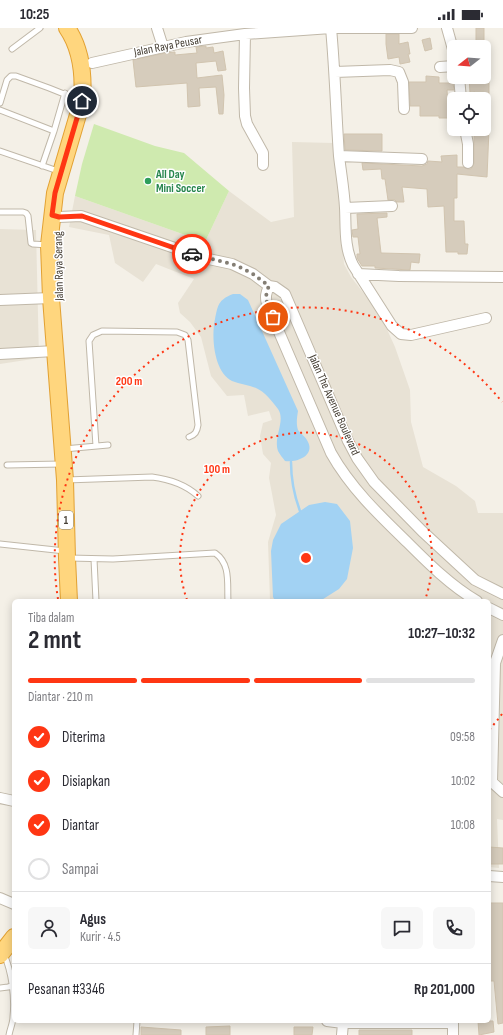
<!DOCTYPE html>
<html lang="id">
<head>
<meta charset="utf-8">
<style>
  :root { --surface:#fff; --page:#f7f7f7; --text:#2b2b33; --muted:#7c7c81; --line:#e1e1e2; --accent:#ff3613 }
  body { margin:0; font-family:"Sofia Sans Condensed",sans-serif; background:var(--page); color:var(--text); height:100vh; display:flex; flex-direction:column; font-size:15px; white-space:nowrap }
  * { box-sizing:border-box; margin:0 }
  p { font-size:13px; color:var(--muted) }
  .icon { flex:none; width:22px; height:22px; fill:none; stroke:currentColor; stroke-width:2; stroke-linecap:round; stroke-linejoin:round }
  .map { position:relative; flex:1; overflow:hidden }
  .side { position:absolute; left:12px; top:571px; width:479px; height:424px; display:flex; flex-direction:column; background:var(--surface); border-radius:6px; box-shadow:0 2px 10px #0003 }
  .side>* { flex:none }
  .needle { width:26px; rotate:253deg }
  .controls { position:absolute; left:447px; top:12px; display:grid; gap:8px }
  .controls a { display:grid; place-items:center; width:44px; height:44px; border-radius:6px; background:var(--surface); box-shadow:0 2px 10px #0003; font-size:20px }
  .pin { position:absolute; display:grid; place-items:center; width:34px; height:34px; color:#fff; margin:-17px; border:2px solid #fff; border-radius:50%; box-shadow:0 1px 4px #0007 }
  .courier { position:absolute; display:grid; place-items:center; width:40px; height:40px; margin:-20px; border:3px solid #ff3613; border-radius:50%; background:#fff; color:#222; box-shadow:0 1px 5px #0007 }
  .head em { font-style:normal; font-weight:700 }
  .head div { display:flex; flex-direction:column-reverse }
  .head { display:flex; align-items:center; justify-content:space-between; height:68px; padding:0 16px }
  h1 { font-size:26px; font-weight:700; line-height:30px }
  .bar { display:grid; grid-template-columns:repeat(4,1fr); gap:6px 4px; align-content:center; height:48px; padding:0 16px }
  .bar i { height:5px; border-radius:3px; background:var(--line) }
  .bar .selected { background:var(--accent) }
  .bar p { grid-column:span 4 }
  .line { display:flex; align-items:center; gap:10px; padding:0 16px; border-top:1px solid var(--line) }
  .line div { flex:1 }
  .round { display:grid; place-items:center; flex:none; width:42px; height:42px; border-radius:6px; background:var(--page) }
  ol { padding:0 16px; list-style:none }
  li { display:flex; align-items:center; gap:12px; height:44px }
  li p { margin-inline-start:auto }
  li .icon { padding:4px; border-radius:50%; background:var(--accent); color:#fff; stroke-width:4 }
  li:last-child { color:var(--muted) }
  li i { width:22px; height:22px; border:2px solid var(--line); border-radius:50% }
  .status { display:flex; justify-content:space-between; align-items:center; height:28px; padding:0 20px; background:var(--surface); direction:ltr }
  .status svg { height:11px; fill:currentColor }
  .map>svg:first-child { display:block }
  .residential { fill:#e8e2d5 }
  .green { fill:#cfeaaf }
  .water { fill:#a2d2f3 }
  .lines { fill:none; stroke-linecap:round; stroke-linejoin:round }
  .stream { stroke:#a2d2f3; stroke-width:2.5 }
  .building { fill:#d6ccbc; stroke:#d1c4af }
  .service-casing { stroke:#c0b8a9; stroke-width:7 }
  .minor-casing { stroke:#c0b8a9; stroke-width:12 }
  .trunk-casing { stroke:#e2a133; stroke-width:18 }
  .service { stroke:#fff; stroke-width:5 }
  .minor { stroke:#fff; stroke-width:10 }
  .trunk { stroke:#ffd67e; stroke-width:16 }
  .done { stroke:#847e74; stroke-width:4; stroke-dasharray:0 7.2 }
  .route { stroke:#ff3613; stroke-width:5 }
  .ring { fill:none; stroke:#ff3613; stroke-width:2; stroke-dasharray:2 4 }
  .leisure-dot { fill:#2e9e5b; stroke:#fff; stroke-width:1.5 }
  .labels { text-anchor:middle; dominant-baseline:central; stroke-width:3; stroke-linejoin:round; paint-order:stroke }
  .shield { fill:#fff; stroke:#7e7972; stroke-width:1 }
  .shield-label { font-size:11px; font-weight:bold; fill:#474036 }
  .street-label { font-size:12px; fill:#474036; stroke:#fff }
  .leisure-label { font-size:12px; font-weight:bold; fill:#27864d; stroke:#fff; text-anchor:start }
  .centre { fill:#ff3613; stroke:#fff; stroke-width:2 }
  .ring-label { font-size:12px; text-anchor:middle; font-weight:bold; fill:#ff3613; stroke:#fff; stroke-width:3; stroke-linejoin:round; paint-order:stroke }
</style>
</head>
<body>
<div class="status"><b>10:25</b><svg viewBox="0 0 49 12"><path d="M0 12V9h3v3zM5 12V6h3v6zM10 12V3h3v9zM15 12V0h3v12zM26 1h20v11H26zM47 4h2v5h-2z"/></svg></div>
<div class="map">
<svg width="503" height="1007" viewBox="0 0 503 1007">
  <rect width="100%" height="100%" fill="#f4f0e7"/>
  <path class="residential" d="M292 114 334 115 344 236 351 249 380 286 395 319 410 362 411 394 423 439 456 458 475 473 478 485H503V792L497 791 499 840 489 839V573H270L268 514 276 487 269 450 271 435 263 426 260 408 263 395 272 392 269 383 248 388 244 367 227 368 211 348 201 309 190 294 180 285 178 275 194 251 156 236 143 254 115 235 109 207 69 199 75 168 205 214 229 163 271 194 294 189Z
    M0 201 36 202 39 330 0 336Z"/>
  <path class="green" d="M94 96 155 118 184 125 229 163 205 214 75 168 82 136Z"/>
  <path class="water" d="M233 266H240L248 272 298 383C297 389 296 396 298 402 301 406 306 409 308 414 315 428 296 435 285 433 283 430 280 427 278 423 273 409 286 393 278 381 272 373 265 364 256 360 248 357 240 356 232 353 214 344 211 309 215 291 218 277 218 272 233 266Z
    M325 474 337 476 350 493 353 520 347 551 339 561 320 573H275L273 569 271 523 273 512 281 496 309 477Z"/>
  <g class="lines">
    <path class="stream" d="M291 434C291 452 294 467 300 483"/>
  </g>
  <path class="building" d="M476 0H484V14H482V19H476Z
    M386 6H399V16L408 14 410 26H408L410 34 400 36 399 29 388 31 386 16Z
    M430 10 432 21 425 23 422 12Z
    M206 18V20L213 19 214 25 223 23 226 42 218 43 216 33 196 35 197 50 222 47 224 67 223 86H219L216 59 199 60 200 78 188 79 187 55 136 59 133 32 165 25 175 24V27L197 25 196 19Z
    M426 48 439 49V55H453L454 62H447L448 80H454V90H439V88H420V78H410L409 54H426Z
    M469 49H489V71H475V64L470 65Z
    M482 101H489L487 149 457 146V170H454V193H464L465 216H468L467 226H458V224H446L444 178 428 179 427 161 402 159 404 174H397L395 172H388L385 151H382L381 141 363 142 362 135 422 138 427 136 428 133 442 134 441 128 457 127V139H463L468 141H471L474 135V107H482Z
    M344 106H382V123L345 122Z
    M387 185V189L377 190 381 225 420 226 419 235 411 234 410 242 375 240V238H362L357 230V226H360L358 209H353L352 202 358 201 357 186Z
    M489 819 503 820V836H489Z
    M489 875H503V995L498 996 494 953H489Z
    M478 993H493L494 1004 479 1007Z
    M230 998V1007H206V999Z
    M141 999 181 1002V1007H141Z
    M294 999H313L312 1007H294Z
    M359 1002H412V1007H359Z"/>
  <g class="lines">
    <defs>
      <path id="service" d="M12 21 40 0
        M0 75 7 52 11 48H16L49 60 79 72
        M0 82 54 103 42 138
        M54 103 65 65
        M0 123 58 143
        M0 184H23L26 185 28 188 31 215 33 216 48 217
        M96 418 89 313 93 307 102 303 177 304 185 307 188 312 198 397C197 404 195 407 189 409
        M64 421 108 417
        M7 437 62 436
        M66 452 152 449C168 451 186 457 198 468
        M0 516 65 523
        M69 530 113 531 215 525C231 536 227 556 228 573
        M94 531 96 573
        M4 926C12 945 15 969 13 989 13 995 10 1001 9 1007
        M0 960 8 959 12 958
        M136 1007 137 993"/>
      <path id="minor" d="M157 0 163 19
        M331 0C335 43 336 85 339 128 341 145 344 162 345 180 346 199 344 219 353 237L392 298 401 306 411 307 486 290
        M447 0 454 25
        M245 6 244 60 245 88 247 96 263 125V137
        M92 35 186 14 245 6 331 0H412
        M440 39 454 38
        M335 44 390 42 399 44 403 54 404 81
        M459 49 461 71
        M465 101 468 116V135
        M339 128 422 131
        M345 180 392 178
        M52 187 59 189 81 188 204 230 232 236 253 246 269 258 275 259 285 266 348 413 357 430 374 454 422 503 475 552 503 566
        M358 246 399 248 503 249
        M269 258C266 265 265 269 267 276L331 425C350 459 378 486 407 514 428 535 451 558 477 573
        M0 272 51 270
        M0 326 55 323
        M489 580 503 587
        M503 612 495 635 492 754 503 764
        M0 770 14 773
        M489 848 503 849
        M0 870 14 876
        M327 993 343 995H453
        M453 993V1007
        M342 1007 343 995"/>
      <path id="trunk" d="M67 0C82 22 84 48 82 73L55 165 49 217 51 270 65 452 67 530 69 573
        M0 927 14 909"/>
    </defs>
    <use href="#service" class="service-casing"/>
    <use href="#minor" class="minor-casing"/>
    <use href="#trunk" class="trunk-casing"/>
    <use href="#service" class="service"/>
    <use href="#minor" class="minor"/>
    <use href="#trunk" class="trunk"/>
  </g>
  <g class="lines">
    <path class="done" d="M192 226 232 236 242 240 253 246 269 258C263 270 268 278 273 289"/>
    <path class="route" d="M82 73 55 165 52 187 59 189 82 188 192 226"/>
  </g>
  <g class="ring">
    <path d="M187 572A126 126 0 1 1 425 572"/>
    <path d="M502 686A251 251 0 0 1 490 701M58 571A251 251 0 0 1 502 374"/>
  </g>
  <circle class="leisure-dot" cx="148" cy="153" r="4"/>
  <g class="labels">
    <rect class="shield" x="59" y="483" width="14" height="18" rx="3"/>
    <g class="shield-label">
      <text x="66" y="492">1</text>
    </g>
    <g class="street-label">
      <text transform="translate(168 18) rotate(-11)">Jalan Raya Peusar</text>
      <text transform="translate(59 238) rotate(-91)">Jalan Raya Serang</text>
      <text transform="translate(334 377) rotate(66)">Jalan The Avenue Boulevard</text>
    </g>
    <g class="leisure-label">
      <text x="156" y="146">All Day<tspan x="156" dy="14">Mini Soccer</tspan></text>
    </g>
  </g>
  <circle cx="306" cy="530" r="6" class="centre"/>
  <g class="ring-label">
    <text x="129" y="357">200 m</text>
    <text x="217" y="445">100 m</text>
  </g>
</svg>
<div class="controls">
<a><svg class="needle" viewBox="-14 -14 28 28"><path d="M0-13l5 13h-10z" fill="#e53935"/><path d="M0 13l5-13h-10z" fill="#7c7c81"/></svg></a>
<a><svg class="icon" aria-label="locate" viewBox="0 0 24 24"><circle cx="12" cy="12" r="6"/><path d="M12 2v4M12 18v4M2 12h4M18 12h4"/></svg></a>
</div>
<div class="pin" style="left:273px;top:289px;background:#ea580c"><svg class="icon" aria-label="bag" viewBox="0 0 24 24"><path d="M5 8h14l-1 12H6zM9 8a3 3 0 0 1 6 0"/></svg></div>
<div class="pin" style="left:82px;top:73px;background:#1f2937"><svg class="icon" aria-label="home" viewBox="0 0 24 24"><path d="M3 11l9-7 9 7M6 9v11h12V9"/></svg></div>
<div class="courier" style="left:192px;top:226px"><svg class="icon" aria-label="car" viewBox="0 0 24 24"><path d="M5 17H2v-5l4-1 3-4h7l3 4 3 1v5h-3M9 17h6M6 11h13"/><circle cx="7" cy="17" r="2"/><circle cx="17" cy="17" r="2"/></svg></div>
<section class="side">
<div class="head"><div><h1>2 mnt</h1><p>Tiba dalam</p></div><em>10:27–10:32</em></div>
<div class="bar"><i class="selected"></i><i class="selected"></i><i class="selected"></i><i></i><p>Diantar · 210 m</p></div>
<ol>
<li><svg class="icon" aria-label="check" viewBox="0 0 24 24"><path d="M5 12l5 5 9-10"/></svg>Diterima<p>09:58</p></li>
<li><svg class="icon" aria-label="check" viewBox="0 0 24 24"><path d="M5 12l5 5 9-10"/></svg>Disiapkan<p>10:02</p></li>
<li><svg class="icon" aria-label="check" viewBox="0 0 24 24"><path d="M5 12l5 5 9-10"/></svg>Diantar<p>10:08</p></li>
<li><i></i>Sampai</li>
</ol>
<div class="line" style="height:72px"><a class="round"><svg class="icon" aria-label="person" viewBox="0 0 24 24"><circle cx="12" cy="8" r="4"/><path d="M4 21q1-7 8-7t8 7"/></svg></a><div><b>Agus</b><p>Kurir · 4.5</p></div><a class="round"><svg class="icon" aria-label="chat" viewBox="0 0 24 24"><path d="M4 5h16v11H9l-5 4z"/></svg></a><a class="round"><svg class="icon" aria-label="phone" viewBox="0 0 24 24"><path d="M5 4h4l2 5-3 2q2 4 5 5l2-3 5 2v4C11 20 4 13 5 4z"/></svg></a></div>
<div class="line" style="height:52px"><div>Pesanan #3346</div><b>Rp 201,000</b></div>
</section>
</div>
</body>
</html>
